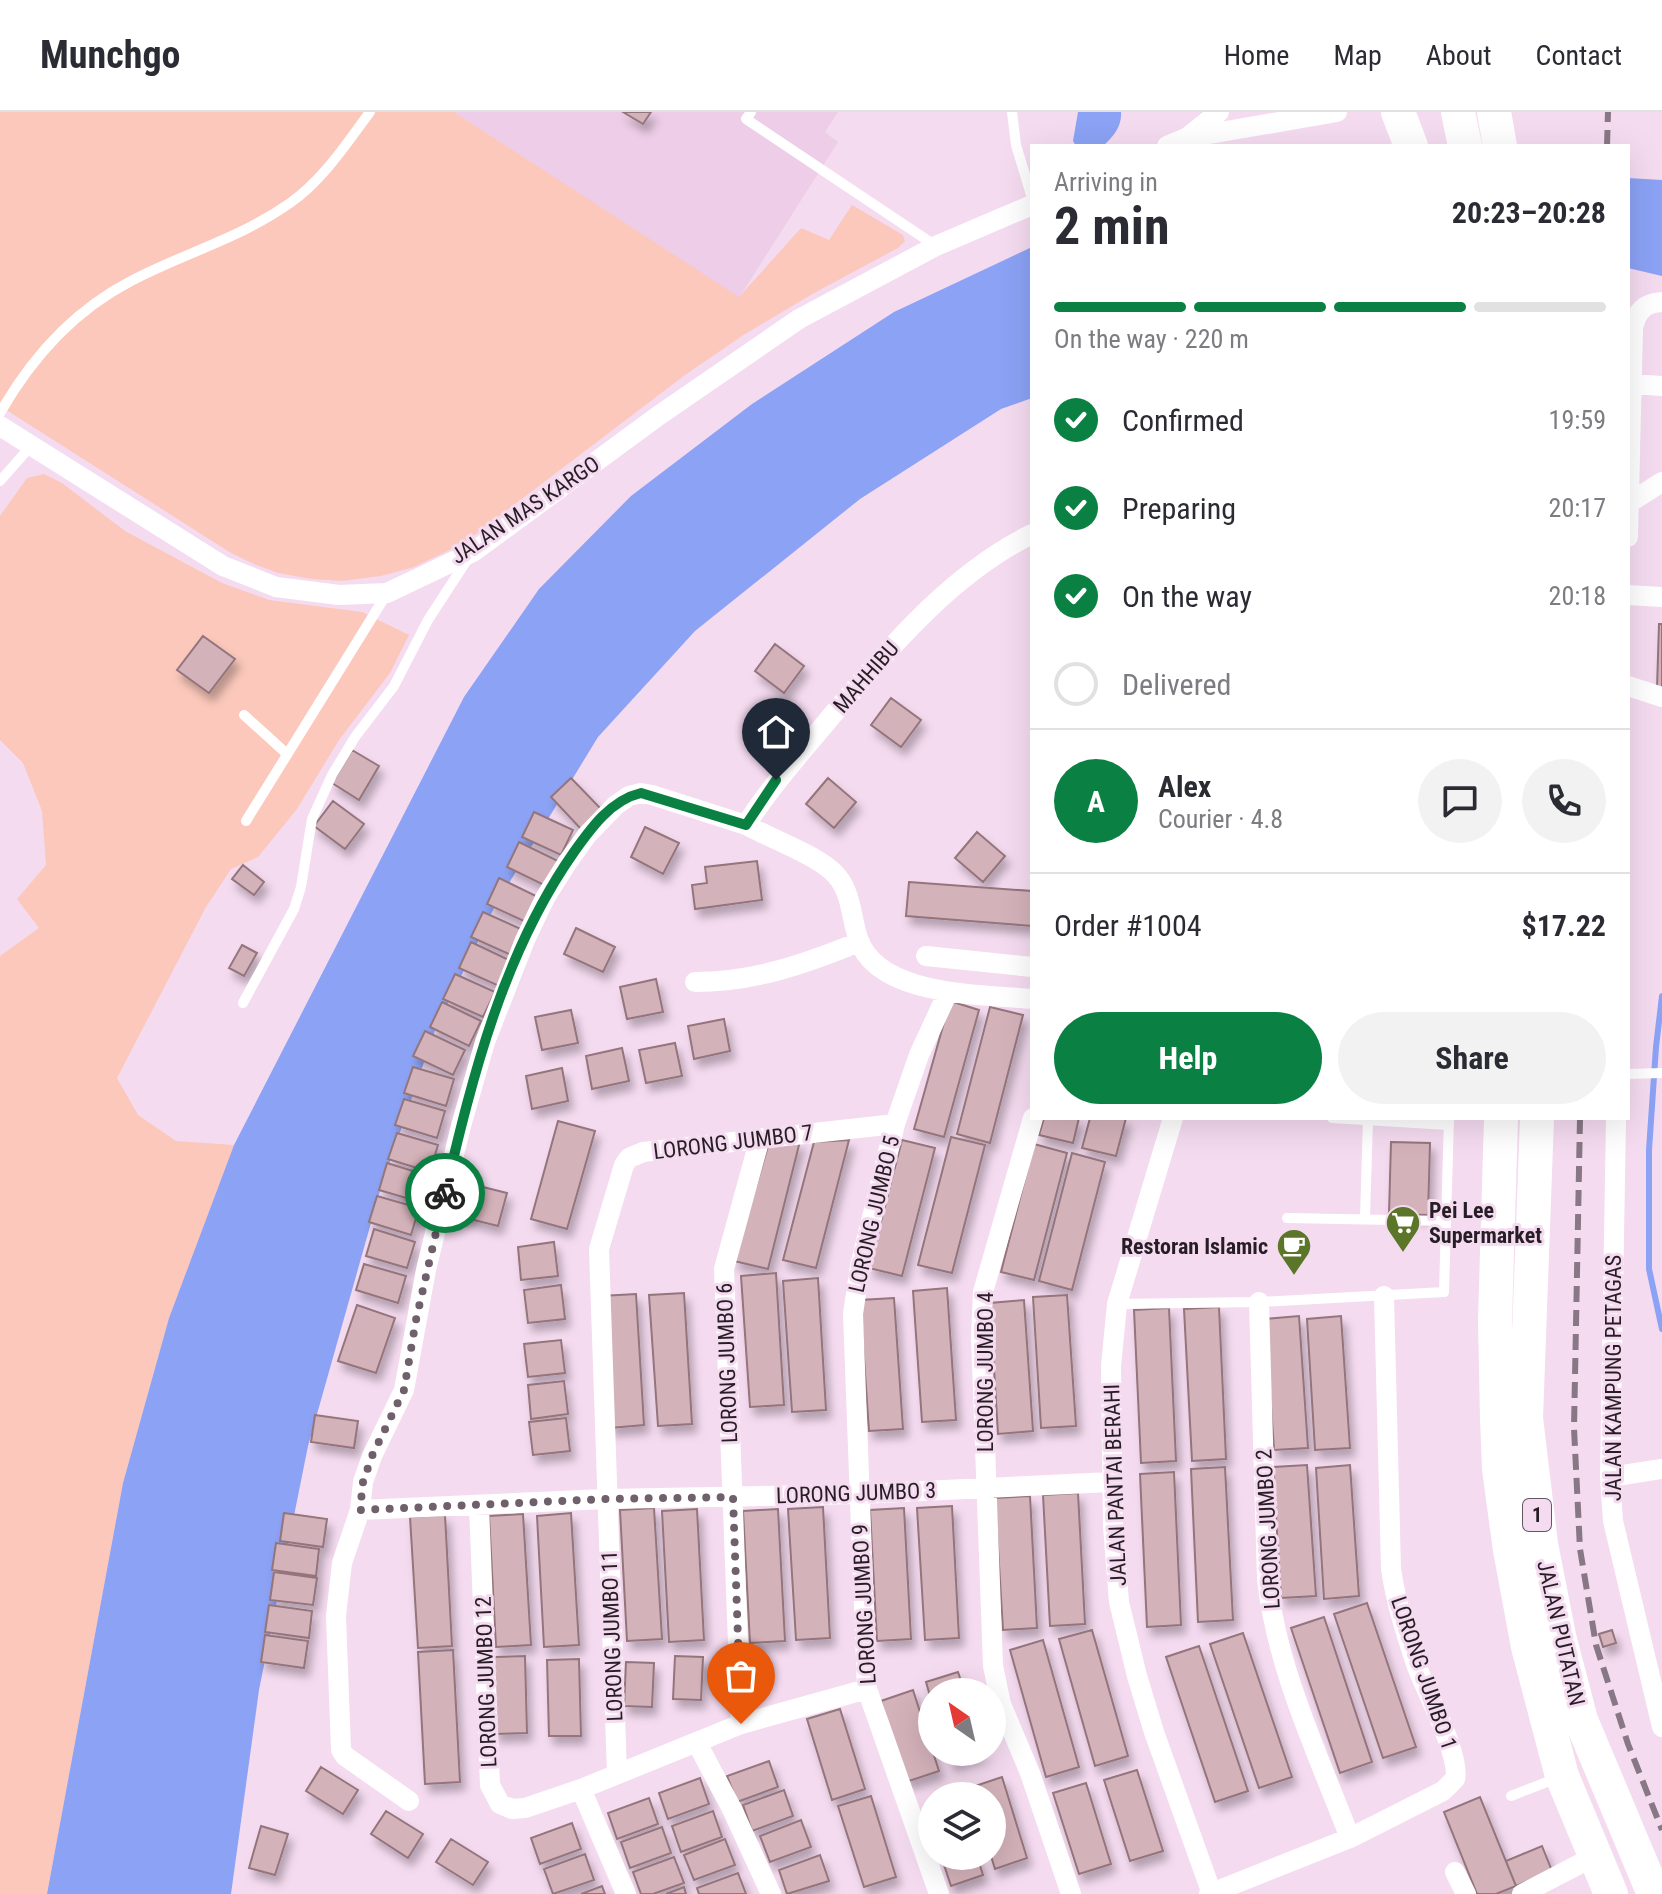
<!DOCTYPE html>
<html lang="en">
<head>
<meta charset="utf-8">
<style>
  :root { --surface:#fff; --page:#f2f2f3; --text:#2b2b33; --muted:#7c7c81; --line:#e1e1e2; --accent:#0b8043 }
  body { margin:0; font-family:"Roboto Condensed",sans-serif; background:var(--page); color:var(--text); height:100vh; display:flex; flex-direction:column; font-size:30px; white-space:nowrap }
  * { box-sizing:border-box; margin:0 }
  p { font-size:26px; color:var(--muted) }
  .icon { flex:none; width:44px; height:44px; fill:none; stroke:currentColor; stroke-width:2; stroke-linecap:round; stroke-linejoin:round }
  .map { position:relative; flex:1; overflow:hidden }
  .side { position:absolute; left:1030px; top:32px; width:600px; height:976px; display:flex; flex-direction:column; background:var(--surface); border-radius:0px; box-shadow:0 8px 32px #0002 }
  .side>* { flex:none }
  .needle { width:52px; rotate:326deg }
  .fabs { position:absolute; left:918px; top:1566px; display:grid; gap:16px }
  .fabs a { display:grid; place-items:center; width:88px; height:88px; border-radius:50%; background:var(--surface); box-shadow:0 8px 32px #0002; font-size:40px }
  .pin { position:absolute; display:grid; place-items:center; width:68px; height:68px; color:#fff; margin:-82px -34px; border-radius:50% 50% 50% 0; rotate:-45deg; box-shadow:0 0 8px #0007 }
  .pin .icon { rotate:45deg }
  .courier { position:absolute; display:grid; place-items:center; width:80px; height:80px; margin:-40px; border:6px solid #0b8043; border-radius:50%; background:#fff; color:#222; box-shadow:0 2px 10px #0007 }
  .overview em { font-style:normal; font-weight:700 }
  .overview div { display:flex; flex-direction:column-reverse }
  .overview { display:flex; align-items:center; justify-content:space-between; height:136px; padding:0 24px }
  h1 { font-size:52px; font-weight:700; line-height:60px }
  .bar { display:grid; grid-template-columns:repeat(4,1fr); gap:12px 8px; align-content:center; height:96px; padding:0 24px }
  .bar i { height:10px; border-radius:6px; background:var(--line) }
  .bar .active { background:var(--accent) }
  .bar p { grid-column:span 4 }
  .line { display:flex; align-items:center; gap:20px; padding:0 24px; border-top:2px solid var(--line) }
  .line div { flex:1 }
  .round { display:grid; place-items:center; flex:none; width:84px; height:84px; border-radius:42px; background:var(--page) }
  ol { padding:0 24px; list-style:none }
  li { display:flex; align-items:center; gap:24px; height:88px }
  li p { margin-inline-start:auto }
  li .icon { padding:8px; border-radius:50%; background:var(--accent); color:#fff; stroke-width:4 }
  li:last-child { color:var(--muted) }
  li i { width:44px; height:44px; border:4px solid var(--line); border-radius:50% }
  .action { display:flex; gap:16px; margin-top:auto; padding:16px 24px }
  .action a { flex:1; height:92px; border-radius:48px; background:var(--accent); color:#fff; font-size:32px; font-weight:700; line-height:92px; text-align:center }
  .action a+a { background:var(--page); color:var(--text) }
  header { display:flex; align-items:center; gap:48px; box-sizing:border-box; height:112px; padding:0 40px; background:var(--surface); border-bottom:2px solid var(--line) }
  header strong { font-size:38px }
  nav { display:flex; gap:44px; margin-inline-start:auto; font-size:28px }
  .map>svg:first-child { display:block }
  .built { fill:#edcde7 }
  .green { fill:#fbc8bb }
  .water { fill:#8ba2f5 }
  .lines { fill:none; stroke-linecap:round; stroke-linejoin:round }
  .stream { stroke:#8ba2f5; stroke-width:6 }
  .building { fill:#d4b2ba; stroke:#94757c; stroke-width:2; filter:url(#shadow) }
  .service { stroke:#fff; stroke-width:10 }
  .minor { stroke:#fff; stroke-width:20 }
  .trunk { stroke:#fff; stroke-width:34 }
  .rail { stroke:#887785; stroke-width:6; stroke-dasharray:16 8; stroke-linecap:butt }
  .done { stroke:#6f606c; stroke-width:8; stroke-dasharray:0 14.4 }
  .route { stroke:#0b8043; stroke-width:10 }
  .labels { text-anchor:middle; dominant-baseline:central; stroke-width:6; stroke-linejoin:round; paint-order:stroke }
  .shield { fill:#f5dbf0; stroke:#655762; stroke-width:2 }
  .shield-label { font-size:20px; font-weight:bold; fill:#271e25 }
  .street-label { font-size:22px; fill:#271e25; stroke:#f5dbf0 }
  .poi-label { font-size:22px; font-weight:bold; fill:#271e25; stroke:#f5dbf0; text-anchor:start }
</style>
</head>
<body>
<header>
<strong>Munchgo</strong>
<nav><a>Home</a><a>Map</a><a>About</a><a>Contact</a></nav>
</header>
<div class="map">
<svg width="1662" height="1782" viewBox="0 0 1662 1782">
  <defs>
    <filter id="shadow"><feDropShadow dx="4.5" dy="8" stdDeviation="4" flood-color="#0004"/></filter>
  </defs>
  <rect width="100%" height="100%" fill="#f5dbf0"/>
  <path class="built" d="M454 0H838L825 20 838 30 739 186Z"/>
  <path class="green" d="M0 0H454L739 185 801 116 829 128 852 93 903 123 905 129 898 136 814 181 745 222 685 263 464 431 414 455 381 464 342 469 312 467 278 461 254 452 231 441 0 294Z
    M44 362 62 371 125 419 222 471 269 488 362 500 409 523 390 561 339 628 297 697 258 745 231 757 206 795 117 966 138 1003 176 1029 234 1033 169 1206 123 1371 47 1782H0V844L39 816 17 787 46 753 42 699 23 651 0 628V404L27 366Z"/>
  <path class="water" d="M1078 0H1121C1122 15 1113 25 1103 34H1076L1073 29Z
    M1628 66 1662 68V164L1628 156Z
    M1032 135V286L1001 297 860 387 695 519 598 625 495 794 435 918 380 1079 308 1334 259 1578 231 1782H47L123 1371 169 1206 234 1033 464 585 539 477 631 384 752 292 894 200Z"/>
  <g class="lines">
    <path class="stream" d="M1662 884 1656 935 1649 1038V1157L1662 1217"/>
  </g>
  <path class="building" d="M623 0H651L643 12Z
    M1659 512H1662V577L1657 576Z
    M203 524 235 547 209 581 177 558Z
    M775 532 804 554 784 581 755 559Z
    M891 586 921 608 901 635 871 613Z
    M352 638 379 654 359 688 332 671Z
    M571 666 601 697 581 717 551 685Z
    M828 666 856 690 834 716 806 692Z
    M333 689 364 712 345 737 314 714Z
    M534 700 573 718 561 743 522 725Z
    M645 715 679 731 663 762 631 745Z
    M977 720 1005 744 983 770 955 746Z
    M519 730 558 749 546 774 507 755Z
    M757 749 762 788 695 797 692 773 707 771 705 755Z
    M243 753 264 770 254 783 232 767Z
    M499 766 538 785 526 810 487 792Z
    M909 770 1032 779V814L906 804Z
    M483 800 523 818 511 843 471 825Z
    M576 816 615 835 603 860 564 842Z
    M471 830 511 849 499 874 459 856Z
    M242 833 257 841 244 864 229 856Z
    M455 862 495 880 483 905 443 887Z
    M656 867 663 900 627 907 620 875Z
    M950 889 979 898 944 1025 914 1017Z
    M442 890 481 909 469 934 430 915Z
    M990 895 1023 903 990 1031 957 1022Z
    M571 898 578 931 542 938 535 905Z
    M724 907 730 939 694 947 688 914Z
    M425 919 465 938 453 963 413 944Z
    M675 931 682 964 646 971 639 938Z
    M622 936 629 969 592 977 586 944Z
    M413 955 454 967 446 994 404 981Z
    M562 956 568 989 532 997 526 964Z
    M404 987 445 999 437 1026 395 1013Z
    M1044 1006H1079L1073 1031 1039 1023Z
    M1090 1006H1126L1116 1044 1082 1036Z
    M558 1009 595 1019 567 1117 531 1107Z
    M397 1021 438 1033 430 1060 388 1047Z
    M951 1025 985 1033 952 1161 918 1153Z
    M849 1028 816 1156 783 1148 814 1030Z
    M902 1028 935 1036 902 1164 869 1156Z
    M800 1029 768 1157 734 1149 768 1034Z
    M1391 1030 1430 1031 1428 1103 1389 1102Z
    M1034 1032 1067 1041 1034 1168 1001 1160Z
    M1072 1041 1105 1050 1072 1178 1039 1169Z
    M387 1051 429 1064 420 1090 379 1078Z
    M471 1072 507 1081 498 1114 462 1105Z
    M377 1084 419 1096 411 1123 369 1110Z
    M374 1117 415 1130 407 1156 366 1144Z
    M554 1130 558 1164 521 1168 518 1135Z
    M364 1152 406 1164 398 1191 356 1178Z
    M776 1161 784 1293 750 1295 741 1164Z
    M818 1166 826 1298 792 1300 783 1169Z
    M561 1173 565 1207 528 1211 524 1178Z
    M947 1176 956 1308 922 1310 913 1179Z
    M684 1181 692 1312 658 1314 649 1183Z
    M636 1182 644 1313 610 1316 601 1184Z
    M1067 1183 1076 1314 1041 1316 1033 1185Z
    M894 1186 903 1317 869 1319 860 1188Z
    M1024 1188 1033 1319 998 1322 990 1191Z
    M357 1193 395 1206 376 1261 338 1249Z
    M1219 1195 1226 1347 1192 1349 1184 1197Z
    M1169 1196 1176 1349 1141 1351 1134 1198Z
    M1299 1204 1308 1336 1274 1338 1265 1207Z
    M1341 1204 1350 1336 1315 1338 1307 1207Z
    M561 1228 565 1261 528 1265 524 1232Z
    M564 1269 568 1302 531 1307 528 1273Z
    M315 1303 358 1309 354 1336 311 1330Z
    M566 1306 570 1339 533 1343 529 1310Z
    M1307 1353 1316 1484 1281 1486 1273 1355Z
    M1350 1353 1359 1484 1324 1487 1316 1356Z
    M1225 1355 1233 1508 1198 1510 1191 1357Z
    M1174 1360 1181 1513 1147 1515 1140 1362Z
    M1078 1381 1085 1512 1050 1514 1043 1383Z
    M1030 1384 1037 1516 1003 1518 995 1386Z
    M952 1394 959 1526 925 1528 917 1396Z
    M823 1395 830 1526 796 1528 788 1397Z
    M654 1396 662 1527 627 1529 620 1398Z
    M904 1396 911 1527 877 1529 870 1398Z
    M697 1397 704 1528 669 1530 662 1399Z
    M778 1397 785 1529 750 1531 743 1399Z
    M284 1401 327 1407 323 1435 280 1429Z
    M571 1401 579 1533 544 1535 537 1404Z
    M523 1402 531 1533 496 1535 489 1404Z
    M445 1403 452 1534 418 1536 410 1405Z
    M276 1431 319 1437 316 1464 272 1458Z
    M274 1460 317 1466 313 1493 270 1488Z
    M1367 1491 1416 1635 1383 1646 1334 1502Z
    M269 1493 312 1499 309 1526 265 1520Z
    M1324 1505 1372 1650 1340 1661 1291 1516Z
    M1092 1518 1128 1644 1095 1654 1059 1527Z
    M1612 1518 1616 1531 1603 1535 1599 1522Z
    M1243 1521 1292 1665 1259 1676 1210 1532Z
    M265 1523 308 1529 304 1556 261 1550Z
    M1043 1528 1079 1655 1046 1665 1010 1538Z
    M1199 1534 1248 1679 1215 1690 1166 1545Z
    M453 1538 460 1670 425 1672 418 1540Z
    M525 1544 527 1621 495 1622 494 1545Z
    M675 1544 703 1545 701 1588 673 1587Z
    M579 1547 581 1624H549L547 1548Z
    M626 1550 654 1551 652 1595 624 1594Z
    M958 1560 965 1580H932V1591L926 1570Z
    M913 1578 939 1659 906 1670 881 1589Z
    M840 1597 865 1677 832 1688 807 1607Z
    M948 1640H984V1641L951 1651Z
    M769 1649 778 1675 737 1690 727 1664Z
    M321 1655 358 1678 343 1702 306 1679Z
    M1137 1658 1163 1739 1130 1749 1104 1668Z
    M1002 1665 1027 1746 995 1757 991 1744 992 1684H972L969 1676Z
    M700 1666 709 1692 668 1707 659 1681Z
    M1086 1671 1111 1752 1079 1762 1053 1681Z
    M784 1678 793 1704 752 1719 743 1693Z
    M871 1684 896 1765 864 1775 838 1694Z
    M1480 1685 1516 1774 1496 1782H1477L1444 1700Z
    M649 1686 658 1712 617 1727 608 1701Z
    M932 1691V1715L925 1693Z
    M386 1699 423 1722 408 1746 371 1722Z
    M713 1699 722 1725 681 1740 672 1714Z
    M801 1708 811 1735 770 1750 760 1724Z
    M572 1711 581 1737 540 1752 531 1726Z
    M261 1714 288 1722 275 1763 249 1756Z
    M662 1715 671 1741 630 1756 621 1730Z
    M451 1727 488 1750 473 1773 436 1750Z
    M725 1727 735 1753 694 1768 684 1743Z
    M1542 1734 1552 1759 1516 1774 1506 1749Z
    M585 1742 594 1768 553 1782 544 1757Z
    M820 1743 829 1769 787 1782 779 1758Z
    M941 1744H977L983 1763 951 1774Z
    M674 1745 684 1771 653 1782H641L633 1760Z
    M738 1761 746 1782H699L697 1776Z
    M602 1774 605 1782H581Z
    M684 1775 686 1782H666Z"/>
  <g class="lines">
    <path class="service" d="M751 0 746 7 936 134
      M1012 0 1016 33 1032 86
      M0 301C32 245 73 199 131 169 184 141 239 127 290 91 323 68 346 32 370 0
      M0 369 30 335
      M244 603 287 642
      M246 709 386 483
      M243 891 294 797 301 775 312 707 332 663 355 625 394 574 428 508 467 448
      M1628 962 1662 961
      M1332 1006 1449 1013
      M1287 1106 1444 1109
      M1365 1106 1368 1008
      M1117 1192 1259 1190 1444 1180 1449 1006
      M1511 1684 1557 1666"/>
    <path class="minor" d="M1189 24 1219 0
      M1167 34 1186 26 1337 0
      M1631 272 1662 274
      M0 314 223 454 276 475 339 483 387 481 473 440 658 304 799 207 936 134 1032 93
      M1629 391 1662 370
      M1032 422C949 463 888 538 829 607 800 642 770 675 746 713 770 726 813 742 832 759 852 777 850 802 858 826 877 885 981 882 1032 887
      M1628 425 1633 216C1637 199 1644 191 1662 190
      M1628 483 1662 485
      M1628 574 1662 585
      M926 844 1032 855
      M695 870C754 870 805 852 859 830
      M1033 1006 983 1180 981 1224 993 1554 1001 1592 1030 1661 1071 1782
      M1173 1006 1117 1192 1111 1254 1113 1414 1119 1490 1137 1564 1154 1620 1212 1782
      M1616 1006 1610 1365 1613 1409 1662 1615
      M1259 1190 1267 1467C1277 1558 1318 1642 1350 1726
      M1610 1365 1662 1357
      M479 1393 490 1673 500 1692 512 1697 525 1696 581 1677 741 1612 867 1577
      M360 1398 606 1387 859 1382 1111 1370
      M741 1612 724 1157 760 1026
      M697 1631 732 1697 771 1782
      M617 1662 599 1137 624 1053 629 1046 643 1040 895 1012
      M581 1677 626 1782
      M409 1689 345 1644 341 1638 336 1504 342 1451 360 1398 363 1370 372 1344 404 1278 426 1158 461 1014 485 930 525 828 545 786 567 751 587 723 616 693 629 684 641 681 652 683 746 713
      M1455 1760 1466 1782
      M939 1782 867 1577 853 1202 860 1154 895 1012 919 943 948 880
      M1209 1782 1350 1726 1443 1679 1455 1667C1461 1645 1426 1579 1417 1555 1406 1522 1396 1491 1391 1457L1384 1184
      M1522 1782 1595 1744"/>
    <path class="trunk" d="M1398 0 1411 34
      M1458 0 1465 34
      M1494 0 1500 34
      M1501 1006 1495 1209 1497 1307 1499 1357 1510 1438 1528 1535 1562 1664 1611 1782
      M1537 1006 1526 1306 1541 1432 1559 1524 1581 1608 1654 1782"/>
    <path class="rail" d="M1607 34 1608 0
      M1580 1006 1574 1316 1580 1437 1596 1533 1628 1632 1662 1718"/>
  </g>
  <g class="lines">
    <path class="done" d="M445 1081 416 1208 404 1278 372 1344 363 1370 360 1398 606 1387 733 1385 741 1612"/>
    <path class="route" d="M445 1081C473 963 503 841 574 740 591 716 611 688 641 681L746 713 776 668"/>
  </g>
  <defs>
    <symbol id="supermarket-pin" viewBox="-11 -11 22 30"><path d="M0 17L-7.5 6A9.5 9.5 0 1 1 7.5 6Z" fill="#5c7629" stroke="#f5dbf0"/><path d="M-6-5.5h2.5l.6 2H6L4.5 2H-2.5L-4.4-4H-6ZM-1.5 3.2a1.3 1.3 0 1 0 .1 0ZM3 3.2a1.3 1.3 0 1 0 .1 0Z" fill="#fff"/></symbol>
    <symbol id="cafe-pin" viewBox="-11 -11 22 30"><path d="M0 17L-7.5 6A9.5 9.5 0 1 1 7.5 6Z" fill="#5c7629" stroke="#f5dbf0"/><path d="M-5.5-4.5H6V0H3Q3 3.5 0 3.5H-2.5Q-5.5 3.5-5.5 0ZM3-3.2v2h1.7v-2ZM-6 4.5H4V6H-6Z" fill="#fff"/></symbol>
  </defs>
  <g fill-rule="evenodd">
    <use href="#supermarket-pin" x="1383" y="1091" width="40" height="54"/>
    <use href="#cafe-pin" x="1274" y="1114" width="40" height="54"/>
  </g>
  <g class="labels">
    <rect class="shield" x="1523" y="1387" width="28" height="32" rx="6"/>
    <g class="shield-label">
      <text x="1537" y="1403">1</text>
    </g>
    <g class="street-label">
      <text transform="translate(525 398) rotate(-34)">JALAN MAS KARGO</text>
      <text transform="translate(866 565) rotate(-49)">MAHHIBU</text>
      <text transform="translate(733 1030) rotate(-7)">LORONG JUMBO 7</text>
      <text transform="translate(874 1102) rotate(-77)">LORONG JUMBO 5</text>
      <text transform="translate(727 1251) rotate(-92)">LORONG JUMBO 6</text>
      <text transform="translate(985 1260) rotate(-90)">LORONG JUMBO 4</text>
      <text transform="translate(1613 1266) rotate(-90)">JALAN KAMPUNG PETAGAS</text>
      <text transform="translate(1115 1373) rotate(-92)">JALAN PANTAI BERAHI</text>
      <text transform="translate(856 1381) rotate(-2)">LORONG JUMBO 3</text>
      <text transform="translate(1268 1417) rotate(-93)">LORONG JUMBO 2</text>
      <text transform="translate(864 1492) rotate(-93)">LORONG JUMBO 9</text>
      <text transform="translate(1561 1521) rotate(77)">JALAN PUTATAN</text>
      <text transform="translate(612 1524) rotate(-92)">LORONG JUMBO 11</text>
      <text transform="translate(1424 1561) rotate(71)">LORONG JUMBO 1</text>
      <text transform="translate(486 1570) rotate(-92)">LORONG JUMBO 12</text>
    </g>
    <g class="poi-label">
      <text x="1429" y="1098">Pei Lee<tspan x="1429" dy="25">Supermarket</tspan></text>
      <text x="1268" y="1134" text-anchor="end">Restoran Islamic</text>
    </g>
  </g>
</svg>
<div class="fabs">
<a><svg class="needle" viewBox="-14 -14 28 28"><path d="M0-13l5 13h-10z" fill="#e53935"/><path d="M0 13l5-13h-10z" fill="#7c7c81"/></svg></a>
<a><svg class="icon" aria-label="layers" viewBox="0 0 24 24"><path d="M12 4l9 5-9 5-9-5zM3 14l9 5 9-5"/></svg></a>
</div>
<div class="pin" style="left:741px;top:1612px;background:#ea580c"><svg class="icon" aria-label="bag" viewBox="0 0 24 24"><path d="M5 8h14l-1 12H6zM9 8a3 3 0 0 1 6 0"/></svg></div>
<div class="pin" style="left:776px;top:668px;background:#1f2937"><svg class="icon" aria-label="home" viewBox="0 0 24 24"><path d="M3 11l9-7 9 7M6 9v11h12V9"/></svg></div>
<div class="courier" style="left:445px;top:1081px"><svg class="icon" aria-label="bike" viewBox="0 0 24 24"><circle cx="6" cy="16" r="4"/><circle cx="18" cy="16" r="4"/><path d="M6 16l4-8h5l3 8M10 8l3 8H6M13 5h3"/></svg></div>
<section class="side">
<div class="overview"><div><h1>2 min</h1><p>Arriving in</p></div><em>20:23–20:28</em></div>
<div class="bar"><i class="active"></i><i class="active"></i><i class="active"></i><i></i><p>On the way · 220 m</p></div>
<ol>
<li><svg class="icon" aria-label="check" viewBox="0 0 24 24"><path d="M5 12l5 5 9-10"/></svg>Confirmed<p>19:59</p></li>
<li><svg class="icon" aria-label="check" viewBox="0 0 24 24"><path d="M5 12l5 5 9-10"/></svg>Preparing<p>20:17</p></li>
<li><svg class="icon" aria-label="check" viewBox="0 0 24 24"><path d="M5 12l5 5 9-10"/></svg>On the way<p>20:18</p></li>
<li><i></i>Delivered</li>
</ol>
<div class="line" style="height:144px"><b class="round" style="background:var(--accent);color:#fff">A</b><div><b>Alex</b><p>Courier · 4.8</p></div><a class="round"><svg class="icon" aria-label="chat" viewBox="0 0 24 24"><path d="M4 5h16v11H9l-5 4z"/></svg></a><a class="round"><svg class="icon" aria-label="phone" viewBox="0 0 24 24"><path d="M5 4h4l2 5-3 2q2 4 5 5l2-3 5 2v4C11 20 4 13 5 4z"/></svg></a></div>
<div class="line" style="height:104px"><div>Order #1004</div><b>$17.22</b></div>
<div class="action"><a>Help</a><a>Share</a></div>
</section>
</div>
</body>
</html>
